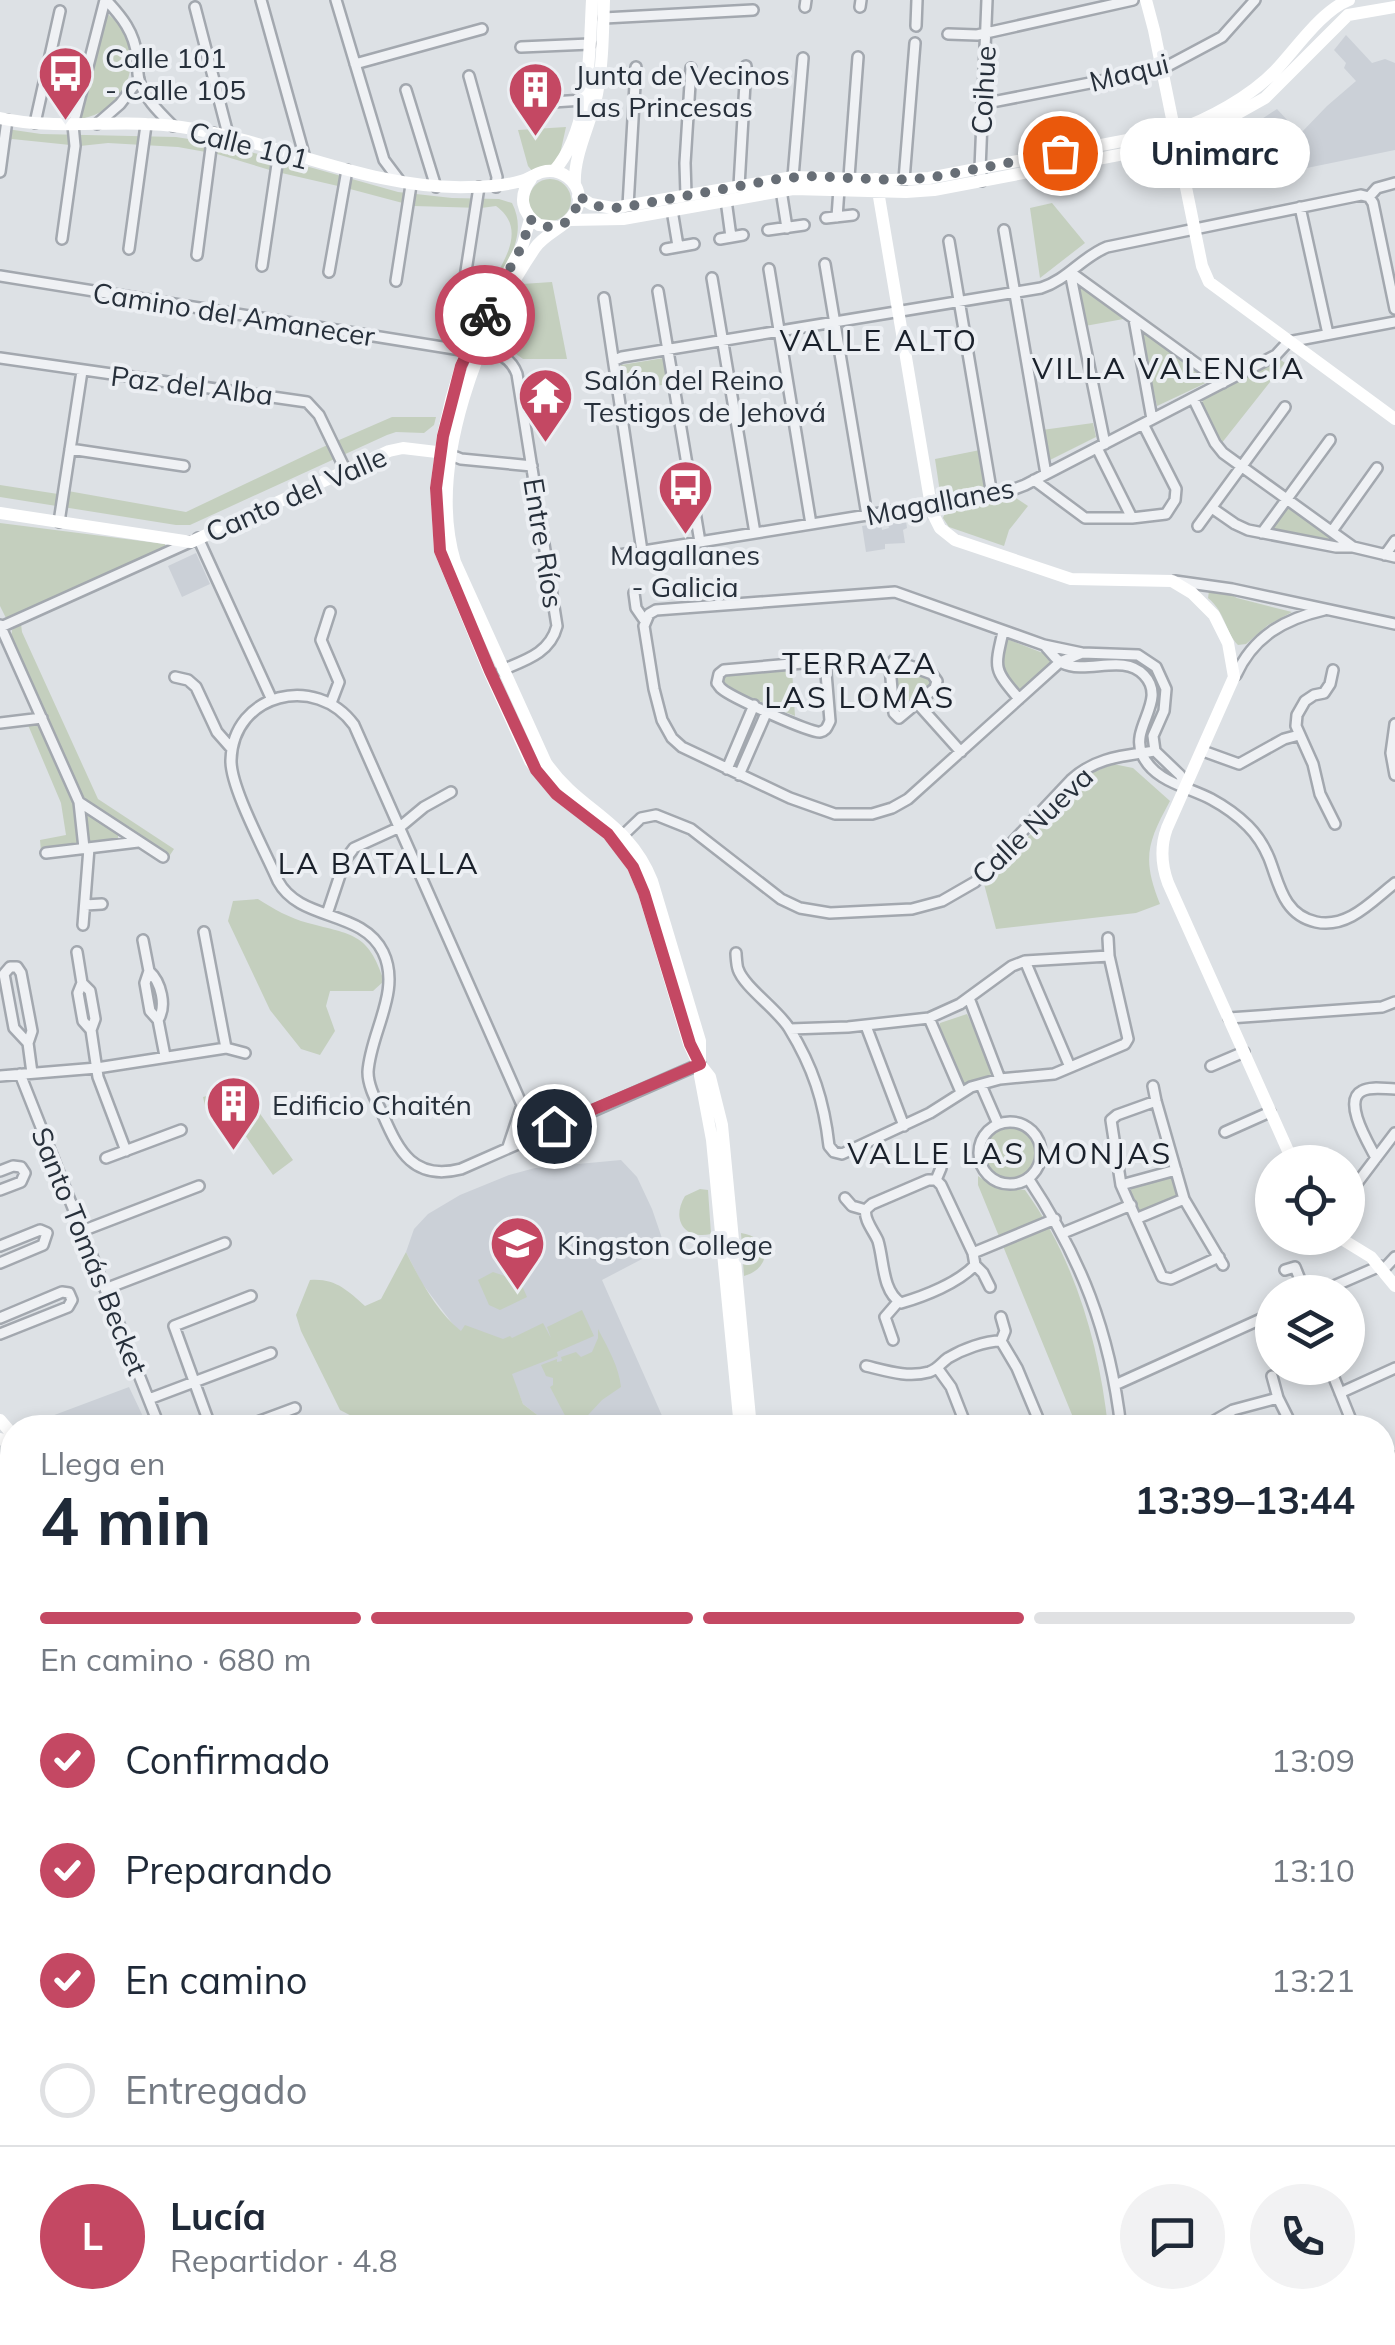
<!DOCTYPE html>
<html lang="es">
<head>
<meta charset="utf-8">
<style>
  :root { --surface:#fff; --page:#f2f2f3; --text:#1f2937; --muted:#747a83; --line:#e0e1e3; --accent:#c44863 }
  body { margin:0; font-family:Mulish,sans-serif; background:var(--page); color:var(--text); height:100vh; display:flex; flex-direction:column; font-size:38px; white-space:nowrap }
  * { box-sizing:border-box; margin:0 }
  p { font-size:32px; color:var(--muted) }
  .icon { flex:none; width:55px; height:55px; fill:none; stroke:currentColor; stroke-width:2; stroke-linecap:round; stroke-linejoin:round }
  .map { position:relative; flex:1; overflow:hidden }
  .side { position:absolute; left:0px; top:1415px; width:1395px; height:930px; display:flex; flex-direction:column; background:var(--surface); border-radius:40px 40px 0 0; box-shadow:0 5px 15px #0003 }
  .side>* { flex:none }
  .controls { position:absolute; left:1255px; top:1145px; display:grid; gap:20px }
  .controls a { display:grid; place-items:center; width:110px; height:110px; border-radius:50%; background:var(--surface); box-shadow:0 5px 15px #0003; font-size:50px }
  .pin { position:absolute; display:grid; place-items:center; width:85px; height:85px; color:#fff; margin:-42px; border:5px solid #fff; border-radius:50%; box-shadow:0 2px 10px #0007 }
  .courier { position:absolute; display:grid; place-items:center; width:100px; height:100px; margin:-50px; border:8px solid #c44863; border-radius:50%; background:#fff; color:#222; box-shadow:0 2px 12px #0007 }
  .bubble { position:absolute; height:70px; border-radius:35px; background:var(--surface); box-shadow:0 5px 15px #0003; font-size:32px; font-weight:700; line-height:70px; text-align:center }
  .headline em { font-style:normal; font-weight:700 }
  .headline div { display:flex; flex-direction:column-reverse }
  .headline { display:flex; align-items:center; justify-content:space-between; height:170px; padding:0 40px }
  h1 { font-size:65px; font-weight:700; line-height:75px }
  .bar { display:grid; grid-template-columns:repeat(4,1fr); gap:15px 10px; align-content:center; height:120px; padding:0 40px }
  .bar i { height:12px; border-radius:8px; background:var(--line) }
  .bar .selected { background:var(--accent) }
  .bar p { grid-column:span 4 }
  .line { display:flex; align-items:center; gap:25px; padding:0 40px; border-top:2px solid var(--line) }
  .line div { flex:1 }
  .round { display:grid; place-items:center; flex:none; width:105px; height:105px; border-radius:52px; background:var(--page) }
  ol { padding:0 40px; list-style:none }
  li { display:flex; align-items:center; gap:30px; height:110px }
  li p { margin-inline-start:auto }
  li .icon { padding:10px; border-radius:50%; background:var(--accent); color:#fff; stroke-width:4 }
  li:last-child { color:var(--muted) }
  li i { width:55px; height:55px; border:5px solid var(--line); border-radius:50% }
  .map>svg:first-child { display:block }
  .built { fill:#cbd0d7 }
  .green { fill:#c4cfbe }
  .lines { fill:none; stroke-linecap:round; stroke-linejoin:round }
  .street-casing { stroke:#a3a8af; stroke-width:14 }
  .highway-casing { stroke:#858f9b; stroke-width:20 }
  .street { stroke:#eff1f4; stroke-width:9 }
  .secondary { stroke:#fff; stroke-width:12 }
  .highway { stroke:#fff; stroke-width:15 }
  .done { stroke:#676e76; stroke-width:10; stroke-dasharray:0 18 }
  .route { stroke:#c44863; stroke-width:12 }
  .labels { text-anchor:middle; dominant-baseline:central; stroke-width:8; stroke-linejoin:round; paint-order:stroke }
  .poi-label { font-size:28px; fill:#27303b; stroke:#eceff3; text-anchor:start }
  .street-label { font-size:28px; fill:#27303b; stroke:#eceff3 }
  .neighbourhood-label { font-size:30px; letter-spacing:2.5px; fill:#1a212b; stroke:#eceff3 }
</style>
</head>
<body>
<div class="map">
<svg width="1395" height="2345" viewBox="0 0 1395 2345">
  <rect width="100%" height="100%" fill="#dde1e5"/>
  <path class="built" d="M1346 35 1372 63 1385 59 1395 63V150L1233 183 1230 170 1255 156 1242 132 1277 109 1300 134 1327 106 1356 81 1344 68 1346 63 1334 50Z
    M906 521 907 528 903 530 905 543 885 544V549L866 552 862 526 881 523 882 530 889 528 888 524Z
    M196 553 210 584 182 597 168 566Z
    M621 1160 637 1177 652 1209 665 1247 602 1280 667 1427H553L523 1404 507 1364 455 1327 421 1282 406 1252 414 1229 428 1214 460 1195 509 1175 535 1168Z
    M129 1387 148 1427 37 1428 33 1423Z
    M1395 2327V2345H1043L1038 2333H1384Z"/>
  <path class="green" d="M104 11C112 17 121 25 125 35 143 72 118 115 78 119Z
    M566 127 558 163 533 172 528 166 518 130Z
    M0 128 41 134 176 137 208 142 288 161 398 192 452 198 499 199 512 203C529 236 505 265 490 294H486C500 265 530 231 496 206L481 208 414 206 350 189 339 188 338 186 273 171 217 154 178 147 108 143 80 146 12 139 9 142 0 141Z
    M529 200a21 21 0 1 1 42 0a21 21 0 1 1-42 0Z
    M1052 203 1085 243 1040 278 1030 208Z
    M1075 280 1129 318 1085 326Z
    M552 282 567 359H523L498 341 496 333 522 284Z
    M1139 325 1210 381 1157 406Z
    M664 358 668 384 625 391 621 365Z
    M1278 358 1285 363 1221 444 1201 405 1204 397Z
    M392 417H436L434 425 424 433 396 432 387 435 190 525H176L0 497V485L58 494 68 491 186 512 323 447Z
    M1093 423 1096 437 1048 461 1042 430Z
    M980 450 986 492 941 499 935 459Z
    M1016 498 1028 506 1009 530 1004 546 949 527 943 518 945 512Z
    M1290 505 1336 540 1335 543 1269 530 1287 506Z
    M0 523 165 544V549L6 618 0 606Z
    M1209 591 1228 593 1237 598 1292 612 1268 625 1246 644 1238 645C1225 632 1226 613 1208 598Z
    M21 624 22 632 98 799 174 849 168 858 83 802 11 638 12 630Z
    M1007 639 1048 655 1052 661 1051 665 1019 692 999 668 1004 641Z
    M893 664 931 676 934 685 898 715Z
    M792 669 795 716 725 687 721 681 726 673Z
    M28 725H36L41 729 73 802 78 843 76 847 41 851 40 840 66 835 61 803Z
    M1113 764 1133 768 1170 801C1147 843 1142 859 1160 904L1136 913 996 929 984 884 1085 776Z
    M83 808 118 833V840L87 843Z
    M258 899C274 909 289 918 308 923 352 935 368 932 384 981L373 991H330L326 1006 335 1031 320 1055 301 1049 270 1010 228 921 233 901Z
    M967 1014 979 1038 992 1072 989 1077 966 1085 960 1081 939 1027 940 1023Z
    M241 1087 293 1160 273 1175 233 1118 221 1110 207 1114 203 1097Z
    M985 1153a25 25 0 1 1 50 0a25 25 0 1 1-50 0Z
    M978 1176 992 1186 1025 1190C1075 1259 1099 1344 1108 1427H1077L978 1185Z
    M1169 1177C1176 1180 1180 1191 1177 1198L1137 1212 1130 1195 1131 1188Z
    M700 1189 708 1190 711 1234C684 1240 671 1219 685 1196Z
    M741 1233C771 1237 773 1268 744 1276Z
    M406 1252C420 1280 436 1311 461 1331L465 1325 503 1339 510 1336 512 1338 543 1323 551 1338 547 1327 582 1310 594 1336 557 1352 558 1356 512 1374 523 1404 553 1427H373L340 1410 301 1331 296 1315 310 1280C335 1278 347 1290 365 1306L381 1299Z
    M493 1272 520 1281 527 1297 500 1310 489 1305 478 1280Z
    M598 1329C608 1348 619 1367 621 1387L602 1400 577 1427H571L550 1387 553 1385V1378L546 1376 541 1365 557 1359V1362L562 1361 561 1357 576 1352 581 1357 592 1352 598 1338Z
    M1387 1547 1395 1572V1647L1383 1652 1382 1548Z"/>
  <g class="lines">
    <defs>
      <path id="street" d="M106 0C122 17 134 32 137 56 138 64 137 72 139 80 144 98 160 113 173 126
        M261 0 305 158
        M336 0 384 160 399 180
        M195 7 229 138
        M805 7 806 0
        M860 7 861 0
        M604 18 753 10
        M916 26 917 0
        M948 34 977 35 1133 0
        M521 47 590 44
        M355 64 482 29
        M469 76 497 177 496 187
        M406 90 436 187
        M538 103 583 100
        M982 104 1162 69 1222 37 1255 0
        M35 123 60 11
        M97 124 120 104 139 79
        M0 172 7 120
        M793 177 803 58
        M849 177 858 57
        M904 180 915 43
        M982 181 980 169 987 0
        M739 186 746 66
        M781 190 787 228
        M686 195 685 163 691 68
        M1369 197 1373 203 1395 309
        M726 200 731 237
        M628 206 636 67
        M1300 207 1328 334
        M672 210 678 246
        M837 217 839 189
        M826 218 853 215
        M768 230 804 225
        M1004 230 1046 474
        M62 239 75 146 73 125 105 0
        M720 239 743 235
        M949 241 992 495
        M129 249 146 125
        M666 249 694 244
        M197 255 213 133
        M825 264 867 515
        M262 266 279 151
        M769 269 811 524
        M329 272 347 170
        M1070 272 1223 383
        M1070 272 1105 444
        M0 276 467 351C488 350 509 352 517 374L557 626C550 653 526 660 502 670
        M712 278 755 533
        M396 281 411 185
        M464 284 479 187
        M658 291 700 542
        M604 298 642 551
        M1134 319 1152 419
        M0 358 307 402 319 415 345 469
        M615 360 622 357 1041 288C1067 280 1082 257 1107 247L1361 195 1369 197 1377 188 1395 183
        M1193 398 1215 443 1223 453 1353 547 1395 557
        M1097 448 1132 518
        M70 449 184 466
        M451 455 461 459 532 466
        M1034 480 1085 518H1132L1166 514 1175 500 1176 489 1143 424
        M1212 508 1235 524 1248 530 1336 547H1353
        M59 522 82 371
        M1198 526 1285 407
        M1332 531 1377 468
        M1262 533 1330 440
        M198 538 272 700
        M619 555 1004 493 1025 485 1276 355 1288 342 1395 322
        M1385 555 1395 541
        M1175 581 1232 589 1395 624
        M634 593 636 608 645 621
        M330 612 321 640 339 682 331 703
        M0 625 79 802 84 848
        M1 627 190 542
        M1003 632C994 670 994 669 1019 699
        M1046 647C1051 652 1056 660 1062 663 1087 675 1123 653 1144 675 1168 700 1130 727 1142 754 1153 781 1188 787 1211 799 1224 806 1237 815 1248 826 1257 835 1264 846 1269 858 1279 883 1283 915 1316 922 1348 929 1372 901 1395 883
        M1082 653 1060 662 908 799 892 808 872 814H835L790 798 682 747 672 738 662 720 654 689 644 626 649 614 656 610 895 592 1044 645 1082 653 1138 655 1156 667 1166 689 1164 711 1153 736 1155 751 1180 775 1187 787
        M894 660 932 674 937 681 935 688 899 718 894 713 890 667Z
        M825 661 830 721C827 727 827 730 820 732 812 734 731 697 722 689 720 688 719 685 717 683L719 674 724 670Z
        M1333 670 1330 684 1324 693 1314 695 1305 701 1297 715 1296 726 1313 764 1320 794 1335 824
        M1236 675C1253 637 1284 619 1324 610
        M175 677 188 680 196 687 217 732 232 749
        M918 704 961 752
        M0 723 42 718
        M1395 724 1391 753 1395 775
        M1203 751 1239 764 1284 739 1299 735
        M727 769 754 705
        M739 775 767 711
        M79 802 163 857
        M619 839 641 818 656 815 691 829 781 899 800 908 830 913 912 909 942 901 975 882 1071 780C1096 757 1123 756 1155 751
        M46 853 138 842
        M85 905 102 904
        M327 914 345 860 354 848 400 827 424 807 451 792
        M83 925 89 848
        M204 932 226 1048
        M143 940 149 971 145 983 150 1011 158 1020 165 1056
        M77 952 82 983 78 993 83 1021 91 1030
        M736 953C736 955 737 968 738 969 744 987 777 1009 789 1028 813 1067 824 1101 829 1146L834 1152 842 1154 930 1113 971 1087 1000 1079 1054 1074 1125 1044 1128 1039 1109 956 1108 938
        M1025 961 1070 1067
        M149 971C161 982 167 1006 158 1020
        M82 983 90 991 95 1019 91 1030 98 1077 126 1151
        M969 998 1000 1079
        M929 1018 961 1092
        M1229 1018 1382 1007 1395 1002
        M866 1026 904 1126
        M790 1029 848 1027 929 1018 960 1004 1012 966 1025 961 1109 956
        M28 1043 14 1028 4 974 10 967H17L21 973 32 1031 28 1043 32 1073
        M1211 1066 1244 1052
        M20 1074 160 1428
        M0 1076 97 1068 226 1048 245 1053
        M981 1085 998 1124
        M1153 1086 1156 1101 1184 1199 1223 1265
        M1156 1101 1117 1115 1111 1120 1121 1185 1162 1277 1171 1279 1219 1257
        M979 1153a31 31 0 1 1 62 0a31 31 0 1 1-62 0Z
        M554 1126 538 1120 522 1105 354 725C316 673 233 693 231 760 230 787 266 853 278 881 300 922 362 909 383 952 402 991 370 1033 368 1072 368 1087 377 1102 383 1115 399 1152 414 1181 461 1169L700 1064
        M1225 1132 1270 1112
        M508 1147 522 1105
        M106 1158 181 1130
        M1376 1158C1369 1144 1342 1101 1362 1091 1371 1086 1385 1089 1395 1089
        M0 1171 13 1166 21 1167 25 1173 21 1182 0 1190
        M1028 1178C1081 1258 1110 1331 1121 1428
        M928 1180H936L941 1185 973 1253 975 1265C958 1283 925 1296 901 1303 882 1291 884 1261 878 1241 875 1233 863 1219 866 1210 867 1208 870 1206 872 1204Z
        M936 1180 941 1168 939 1160
        M1121 1185 1176 1170
        M1348 1195 1395 1133
        M845 1198 852 1206 866 1210
        M1265 1206 1272 1203
        M1138 1218 1184 1199
        M82 1231 199 1186
        M1063 1233 1131 1205
        M0 1246 40 1230 47 1233 43 1245 0 1263
        M973 1253 1055 1219
        M975 1265 983 1273 990 1287
        M1285 1270 1295 1267 1305 1292
        M1383 1270 1395 1257
        M105 1289 225 1243
        M1320 1292 1380 1266
        M1001 1317 1005 1331 1001 1341
        M0 1318 62 1292 69 1293 72 1300 68 1307 0 1334
        M893 1340 885 1317 898 1302
        M866 1366C887 1371 908 1378 929 1372 938 1369 941 1363 948 1358 963 1349 985 1341 1001 1341L1017 1368 1042 1428
        M1330 1368 1351 1420
        M938 1369 951 1387 967 1428
        M1272 1376 1278 1398 1293 1428
        M1115 1385 1272 1314
        M1340 1393 1395 1368
        M149 1399 271 1353
        M211 1428 174 1326 251 1296
        M241 1428 295 1408
        M1099 1428 1120 1420
        M1202 1428 1233 1410 1278 1398
        M1382 1464 1395 1457
        M1383 1536 1395 1530
        M1382 1698 1395 1726
        M1382 1735 1395 1730
        M0 1827 12 1826
        M1382 1852 1395 1846
        M0 1894H12
        M1382 1969 1395 1963
        M0 1973 12 1976
        M1382 2088 1395 2083
        M392 2345 396 2332"/>
      <path id="highway" d="M0 2235 12 2236
        M0 2260 12 2259
        M440 2332 507 2345
        M527 2332 593 2345"/>
    </defs>
    <use href="#street" class="street-casing"/>
    <use href="#highway" class="highway-casing"/>
    <use href="#street" class="street"/>
    <path class="secondary" d="M1146 0 1154 30 1202 266 1209 282 1395 419
      M0 118C60 131 121 118 181 127 279 141 369 190 469 187 487 187 504 186 521 181 528 179 535 174 542 172 560 167 579 181 579 199 578 224 547 230 535 248 480 328 426 465 455 562L546 763C580 812 628 820 652 881L700 1041V1076L712 1140 740 1428
      M554 171C591 129 589 53 592 0
      M531 179C518 196 521 213 539 225L558 227
      M876 179 932 512 940 528 955 540 1071 579 1172 581 1192 593 1214 615 1228 643 1234 677 1167 828C1160 847 1161 864 1168 883L1293 1162
      M575 185C573 155 591 124 597 94 603 63 603 31 604 0
      M578 196 591 204 613 208 793 177 892 180 929 178 1174 131C1208 120 1251 96 1275 71 1296 49 1321 11 1349 0
      M530 219 523 244 474 336 461 366 451 400 443 435 436 488 440 551 489 671 530 761 556 794 608 833 633 867 644 893 689 1044 696 1059 710 1077 722 1125 751 1428
      M570 220 623 219 793 189 906 192 934 190 1177 144 1201 134 1265 98 1348 15 1395 7
      M0 513 191 542 389 451 403 448 445 453
      M1340 1238 1371 1257 1395 1286
      M0 1420 12 1434
      M0 1439 12 1443
      M1382 2139 1395 2168
      M0 2209 12 2212
      M654 2332 721 2345"/>
    <use href="#highway" class="highway"/>
  </g>
  <g class="lines">
    <path class="done" d="M485 315 523 244 530 219C552 236 577 224 578 196L596 206 620 208 778 179 808 176 892 180 929 178 1060 153"/>
    <path class="route" d="M485 315 461 366 443 436 436 488 440 551 490 671 536 770 556 794 608 834 633 867 644 893 690 1044 700 1064 554 1126"/>
  </g>
  <defs>
    <symbol id="bus-pin" viewBox="-11 -11 22 30"><path d="M0 17L-7.5 6A9.5 9.5 0 1 1 7.5 6Z" fill="#c44863" stroke="#eceff3"/><path d="M-5-6H5V4H4V6H2V4H-2V6H-4V4H-5ZM-3.5-4V0h7V-4ZM-3.5 1.2v1.5H-2V1.2ZM2 1.2v1.5H3.5V1.2Z" fill="#fff"/></symbol>
    <symbol id="building-pin" viewBox="-11 -11 22 30"><path d="M0 17L-7.5 6A9.5 9.5 0 1 1 7.5 6Z" fill="#c44863" stroke="#eceff3"/><path d="M-4-6H4V6H1V3H-1V6H-4ZM-2.5-4.3h1.7v1.8h-1.7ZM.8-4.3h1.7v1.8H.8ZM-2.5-1h1.7V.8h-1.7ZM.8-1h1.7V.8H.8Z" fill="#fff"/></symbol>
    <symbol id="temple-pin" viewBox="-11 -11 22 30"><path d="M0 17L-7.5 6A9.5 9.5 0 1 1 7.5 6Z" fill="#c44863" stroke="#eceff3"/><path d="M0-6L5-2H3V0L6.5 2.5H4V6H1.5V3h-3V6H-4V2.5H-6.5L-3 0V-2H-5Z" fill="#fff"/></symbol>
    <symbol id="school-pin" viewBox="-11 -11 22 30"><path d="M0 17L-7.5 6A9.5 9.5 0 1 1 7.5 6Z" fill="#c44863" stroke="#eceff3"/><path d="M0-5L7-2L0 1L-7-2ZM-4 1L0 2.5L4 1V4Q0 6-4 4Z" fill="#fff"/></symbol>
  </defs>
  <g fill-rule="evenodd">
    <use href="#bus-pin" x="34" y="42" width="63" height="86"/>
    <use href="#building-pin" x="504" y="58" width="63" height="86"/>
    <use href="#temple-pin" x="514" y="364" width="63" height="86"/>
    <use href="#bus-pin" x="654" y="456" width="63" height="86"/>
    <use href="#building-pin" x="202" y="1072" width="63" height="86"/>
    <use href="#school-pin" x="486" y="1212" width="63" height="86"/>
  </g>
  <g class="labels">
    <g class="poi-label">
      <text x="105" y="57">Calle 101<tspan x="105" dy="32">- Calle 105</tspan></text>
      <text x="575" y="74">Junta de Vecinos<tspan x="575" dy="32">Las Princesas</tspan></text>
      <text x="584" y="379">Salón del Reino<tspan x="584" dy="32">Testigos de Jehová</tspan></text>
      <text x="685" y="554" text-anchor="middle">Magallanes<tspan x="685" dy="32">- Galicia</tspan></text>
      <text x="272" y="1104">Edificio Chaitén</text>
      <text x="557" y="1244">Kingston College</text>
    </g>
    <g class="street-label">
      <text transform="translate(1129 72) rotate(-14)">Maqui</text>
      <text transform="translate(983 90) rotate(-87)">Coihue</text>
      <text transform="translate(249 145) rotate(14)">Calle 101</text>
      <text transform="translate(234 314) rotate(9)">Camino del Amanecer</text>
      <text transform="translate(192 385) rotate(7)">Paz del Alba</text>
      <text transform="translate(296 494) rotate(-24)">Canto del Valle</text>
      <text transform="translate(940 501) rotate(-11)">Magallanes</text>
      <text transform="translate(544 543) rotate(81)">Entre Ríos</text>
      <text transform="translate(1032 825) rotate(-44)">Calle Nueva</text>
      <text transform="translate(90 1251) rotate(68)">Santo Tomás Becket</text>
    </g>
    <g class="neighbourhood-label">
      <text x="879" y="340">VALLE ALTO</text>
      <text x="1169" y="368">VILLA VALENCIA</text>
      <text x="860" y="663">TERRAZA<tspan x="860" dy="34">LAS LOMAS</tspan></text>
      <text x="379" y="863">LA BATALLA</text>
      <text x="1010" y="1153">VALLE LAS MONJAS</text>
    </g>
  </g>
</svg>
<div class="controls">
<a><svg class="icon" aria-label="locate" viewBox="0 0 24 24"><circle cx="12" cy="12" r="6"/><path d="M12 2v4M12 18v4M2 12h4M18 12h4"/></svg></a>
<a><svg class="icon" aria-label="layers" viewBox="0 0 24 24"><path d="M12 4l9 5-9 5-9-5zM3 14l9 5 9-5"/></svg></a>
</div>
<div class="pin" style="left:1060px;top:153px;background:#ea580c"><svg class="icon" aria-label="bag" viewBox="0 0 24 24"><path d="M5 8h14l-1 12H6zM9 8a3 3 0 0 1 6 0"/></svg></div>
<div class="pin" style="left:554px;top:1126px;background:#1f2937"><svg class="icon" aria-label="home" viewBox="0 0 24 24"><path d="M3 11l9-7 9 7M6 9v11h12V9"/></svg></div>
<div class="courier" style="left:485px;top:315px"><svg class="icon" aria-label="bike" viewBox="0 0 24 24"><circle cx="6" cy="16" r="4"/><circle cx="18" cy="16" r="4"/><path d="M6 16l4-8h5l3 8M10 8l3 8H6M13 5h3"/></svg></div>
<div class="bubble" style="left:1120px;top:118px;width:190px">Unimarc</div>
<section class="side">
<div class="headline"><div><h1>4 min</h1><p>Llega en</p></div><em>13:39–13:44</em></div>
<div class="bar"><i class="selected"></i><i class="selected"></i><i class="selected"></i><i></i><p>En camino · 680 m</p></div>
<ol>
<li><svg class="icon" aria-label="check" viewBox="0 0 24 24"><path d="M5 12l5 5 9-10"/></svg>Confirmado<p>13:09</p></li>
<li><svg class="icon" aria-label="check" viewBox="0 0 24 24"><path d="M5 12l5 5 9-10"/></svg>Preparando<p>13:10</p></li>
<li><svg class="icon" aria-label="check" viewBox="0 0 24 24"><path d="M5 12l5 5 9-10"/></svg>En camino<p>13:21</p></li>
<li><i></i>Entregado</li>
</ol>
<div class="line" style="height:180px"><b class="round" style="background:var(--accent);color:#fff">L</b><div><b>Lucía</b><p>Repartidor · 4.8</p></div><a class="round"><svg class="icon" aria-label="chat" viewBox="0 0 24 24"><path d="M4 5h16v11H9l-5 4z"/></svg></a><a class="round"><svg class="icon" aria-label="phone" viewBox="0 0 24 24"><path d="M5 4h4l2 5-3 2q2 4 5 5l2-3 5 2v4C11 20 4 13 5 4z"/></svg></a></div>
</section>
</div>
</body>
</html>
